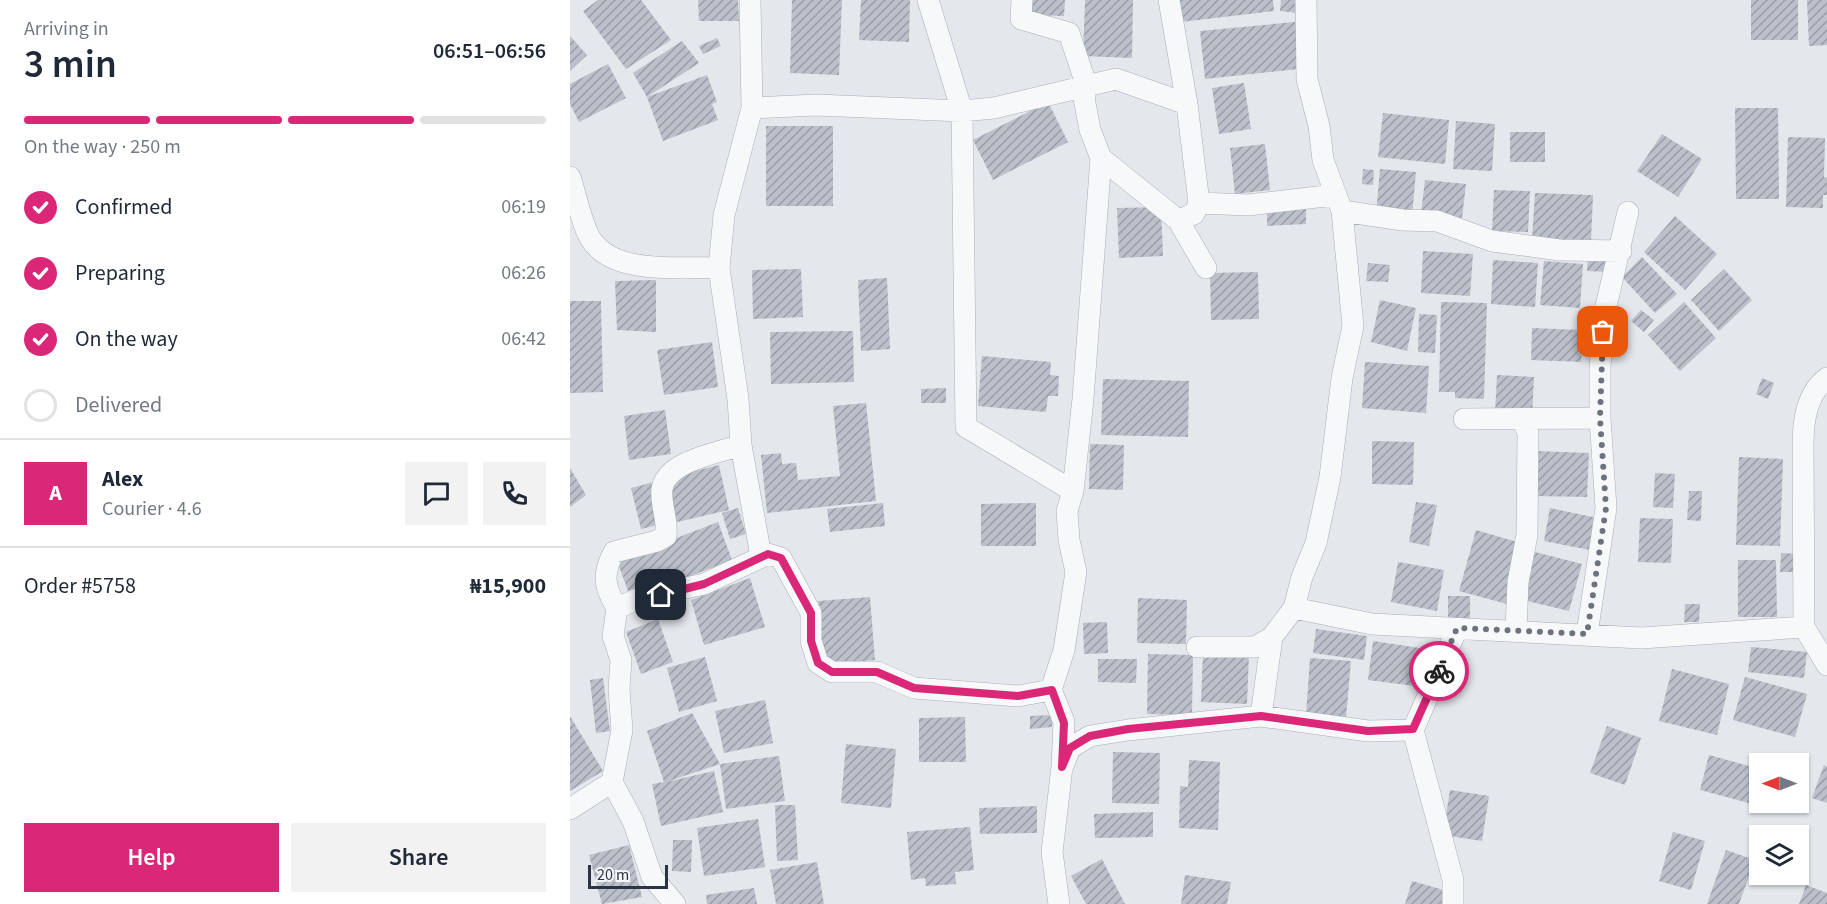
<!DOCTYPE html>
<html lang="en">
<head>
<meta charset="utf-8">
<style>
  :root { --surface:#fff; --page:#f2f2f3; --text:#1f2937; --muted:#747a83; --line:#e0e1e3; --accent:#db2777 }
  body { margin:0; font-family:"Source Sans 3",sans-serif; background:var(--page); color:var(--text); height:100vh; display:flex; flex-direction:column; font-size:22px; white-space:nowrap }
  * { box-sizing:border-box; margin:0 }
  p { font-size:20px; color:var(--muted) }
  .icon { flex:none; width:33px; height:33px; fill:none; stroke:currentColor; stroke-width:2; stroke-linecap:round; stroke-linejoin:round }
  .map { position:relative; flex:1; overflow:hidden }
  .sheet { display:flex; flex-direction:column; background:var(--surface); width:570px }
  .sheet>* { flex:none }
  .needle { width:39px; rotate:270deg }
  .buttons { position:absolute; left:1179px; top:753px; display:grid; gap:12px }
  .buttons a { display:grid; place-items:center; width:60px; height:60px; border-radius:0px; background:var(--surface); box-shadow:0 2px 4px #0004; font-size:30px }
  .scale { position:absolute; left:18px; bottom:15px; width:80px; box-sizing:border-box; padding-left:6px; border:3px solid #2b3445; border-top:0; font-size:16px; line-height:21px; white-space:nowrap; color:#2b3445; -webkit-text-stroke:4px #f4f6f9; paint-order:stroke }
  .pin { position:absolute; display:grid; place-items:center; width:51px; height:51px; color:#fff; margin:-26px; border-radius:12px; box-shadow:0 3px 9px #0006 }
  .courier { position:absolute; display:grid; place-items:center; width:60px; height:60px; margin:-30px; border:4px solid #db2777; border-radius:50%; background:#fff; color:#222; box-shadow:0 2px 8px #0007 }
  .headline em { font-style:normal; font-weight:600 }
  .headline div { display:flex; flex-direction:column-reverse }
  .headline { display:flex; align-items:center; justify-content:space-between; height:102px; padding:0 24px }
  h1 { font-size:39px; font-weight:600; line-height:45px }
  .bar { display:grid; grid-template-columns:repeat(4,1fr); gap:9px 6px; align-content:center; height:72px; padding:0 24px }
  .bar i { height:8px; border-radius:4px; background:var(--line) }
  .bar .active { background:var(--accent) }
  .bar p { grid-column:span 4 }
  .line { display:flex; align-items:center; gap:15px; padding:0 24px; border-top:2px solid var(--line) }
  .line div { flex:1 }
  .round { display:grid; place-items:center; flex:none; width:63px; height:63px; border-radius:0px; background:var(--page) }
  ol { padding:0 24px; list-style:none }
  li { display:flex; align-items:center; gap:18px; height:66px }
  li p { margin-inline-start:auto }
  li .icon { padding:6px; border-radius:50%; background:var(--accent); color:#fff; stroke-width:4 }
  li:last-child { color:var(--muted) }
  li i { width:33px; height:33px; border:3px solid var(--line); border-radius:50% }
  .button { display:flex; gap:12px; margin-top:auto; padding:12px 24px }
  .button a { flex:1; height:69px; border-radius:0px; background:var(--accent); color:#fff; font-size:24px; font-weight:600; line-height:69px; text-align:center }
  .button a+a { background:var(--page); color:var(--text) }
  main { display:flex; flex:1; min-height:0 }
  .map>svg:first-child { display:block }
  .building { fill:url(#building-hatch) }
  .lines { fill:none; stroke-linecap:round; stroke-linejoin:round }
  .street-casing { stroke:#a9aeb7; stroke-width:22 }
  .street { stroke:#f7f8fa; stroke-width:21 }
  .done { stroke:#6c737f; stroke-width:6; stroke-dasharray:0 10.8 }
  .route { stroke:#db2777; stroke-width:8 }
</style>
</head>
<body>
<main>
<section class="sheet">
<div class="headline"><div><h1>3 min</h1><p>Arriving in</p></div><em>06:51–06:56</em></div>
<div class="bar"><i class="active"></i><i class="active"></i><i class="active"></i><i></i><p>On the way · 250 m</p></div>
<ol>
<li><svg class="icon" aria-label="check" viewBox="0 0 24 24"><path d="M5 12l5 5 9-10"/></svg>Confirmed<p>06:19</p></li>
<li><svg class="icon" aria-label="check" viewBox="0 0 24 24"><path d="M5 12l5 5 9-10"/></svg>Preparing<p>06:26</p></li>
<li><svg class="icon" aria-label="check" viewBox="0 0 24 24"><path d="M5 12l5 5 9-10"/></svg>On the way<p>06:42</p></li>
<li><i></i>Delivered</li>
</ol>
<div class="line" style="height:108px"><b class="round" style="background:var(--accent);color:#fff">A</b><div><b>Alex</b><p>Courier · 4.6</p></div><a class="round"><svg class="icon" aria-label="chat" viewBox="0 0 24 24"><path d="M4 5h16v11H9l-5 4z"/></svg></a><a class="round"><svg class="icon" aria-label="phone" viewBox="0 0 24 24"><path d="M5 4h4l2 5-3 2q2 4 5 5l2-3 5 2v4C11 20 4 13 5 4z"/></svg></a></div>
<div class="line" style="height:78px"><div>Order #5758</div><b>₦15,900</b></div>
<div class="button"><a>Help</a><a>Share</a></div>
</section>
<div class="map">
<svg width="1257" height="904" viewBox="0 0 1257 904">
  <defs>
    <pattern id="building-hatch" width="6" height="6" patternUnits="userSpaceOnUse" patternTransform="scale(1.5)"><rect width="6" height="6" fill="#bbc0ca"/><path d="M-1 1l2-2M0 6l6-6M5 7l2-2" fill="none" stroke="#989da6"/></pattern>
  </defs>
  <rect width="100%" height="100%" fill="#e4e7ec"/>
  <path class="building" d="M28 0H71L101 40 56 69 13 11Z
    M128 0H168L169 21H129Z
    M222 0H272L269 75 220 73Z
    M291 0H340L339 42 289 40Z
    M458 0H495L494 16 457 15Z
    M515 0H563L562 58 513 56Z
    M608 0H703L704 11 611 22Z
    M711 0H728L727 13 710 11Z
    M1181 0H1228V40H1181Z
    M1237 0H1257V45L1239 46Z
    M725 22 729 69 635 79 630 31Z
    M0 36 17 55 0 71Z
    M147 38 151 46 133 54 129 46Z
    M112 41 129 63 77 97 63 73Z
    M38 64 56 98 9 122 0 104V84Z
    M137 75 147 102 142 104 148 120 93 141 77 97Z
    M674 83 681 129 649 134 642 88Z
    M478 102 498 142 423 180 403 140Z
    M1165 108H1208L1209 199H1166Z
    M813 113 879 120 875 164 808 157Z
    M886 121 925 124 922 171 883 169Z
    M196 126H263V206H196Z
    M940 132H975V162H940Z
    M1092 134 1132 159 1108 197 1067 171Z
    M1218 137 1255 138 1254 177 1257 178V195H1253V208L1216 207Z
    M695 144 700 190 665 194 660 148Z
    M793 169 804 170 803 185 792 184Z
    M810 169 846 172 842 216 806 213Z
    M855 180 896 184 892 218 851 213Z
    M924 190 960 191 958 232 922 231Z
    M965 193 1023 195 1021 242 962 239Z
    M736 204V224L697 226V206Z
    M591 207 593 256 549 258 547 208Z
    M1105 216 1147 254 1115 290 1074 252Z
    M853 251 903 254 900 296 851 293Z
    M1018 257 1038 258V272L1017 271Z
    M1072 257 1107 294 1085 313 1052 277Z
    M923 260 968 263 965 307 921 304Z
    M974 261 1013 264 1010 308 970 305Z
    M798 263 820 265 818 282 796 281Z
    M231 269 233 317 183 319 182 270Z
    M1154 269 1182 300 1149 331 1121 300Z
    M688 272 689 319 641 320 640 273Z
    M317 278 320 349 291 351 288 280Z
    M86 280V332L47 330 45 281Z
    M810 300 846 308 837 351 801 342Z
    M0 301H31L33 392 0 393Z
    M871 302 917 303 914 399 885 398V392H869Z
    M1114 302 1146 338 1110 371 1078 335Z
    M1071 310 1084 320 1074 332 1061 321Z
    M849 314 867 315 865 353 848 352Z
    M962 328 1013 330 1011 362 961 360Z
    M283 331 284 382 201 384 200 332Z
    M142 342 148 387 94 395 87 350Z
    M412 356 481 362 480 375 489 376 488 396H478L476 412 408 406Z
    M795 362 859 366 856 413 792 408Z
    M927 375 964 377 962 417 925 415Z
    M1192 378 1204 383 1198 399 1186 394Z
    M533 379 619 381 618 437 531 435Z
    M376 388V403H351V389Z
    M296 403 306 501 197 513 191 455 211 453 212 464 226 463 228 480 270 476 263 406Z
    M95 410 101 454 59 460 54 416Z
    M802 441 844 442 843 485 802 484Z
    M520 444 554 445 553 490 519 489Z
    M966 451 1019 453 1017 497 965 496Z
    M1169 457 1213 459 1210 546 1166 545Z
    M149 465 159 510 107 522 97 478Z
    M0 468 16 495 0 507Z
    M1085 473 1105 474 1103 508 1083 507Z
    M84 482 95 523 71 529 61 488Z
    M1119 491H1132L1131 521 1117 520Z
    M846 502 867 505 859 546 839 542Z
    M313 503 315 526 260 532 257 509Z
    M466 503V546H411V504Z
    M168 508 176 534 160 539 152 513Z
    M980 508 1027 518 1020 550 974 541Z
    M1070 518 1103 519 1101 563 1068 562Z
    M148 522 162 560 61 599 47 561Z
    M906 530 954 544 937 604 889 591Z
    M965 552 1012 564 999 611 953 600Z
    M1211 553 1231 554 1230 572H1210Z
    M1168 560H1206L1207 617H1168Z
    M828 562 874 570 867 611 821 602Z
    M180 578 195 627 134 645 121 600Z
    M878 596H900V619H878Z
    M300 597 305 660 253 665 248 601Z
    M568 598 617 600 616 644 567 643Z
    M1115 604H1130L1129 622H1114Z
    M88 619 103 662 71 674 56 632Z
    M537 622 538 653 514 654 513 623Z
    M746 629 797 636 794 660 743 653Z
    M803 641 850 648 845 686 798 680Z
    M1181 647 1237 652 1234 678 1178 672Z
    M633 651 679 653 677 704 631 702Z
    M578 654 623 655 622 715 577 714Z
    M135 657 147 701 109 712 97 668Z
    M740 658 781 661 776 718 736 715Z
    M528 659H567L566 683 528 682Z
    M1102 669 1159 684 1147 735 1089 721Z
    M850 670 857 671 855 688 848 686Z
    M1175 677 1237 694 1225 737 1163 720Z
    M33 678 40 731 26 733 20 680Z
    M195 700 203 743 154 753 145 711Z
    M122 713 150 764 96 782 144 771 153 812 91 826 82 784 94 782 77 731Z
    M482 715V727L460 729V716Z
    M0 716 33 771 0 791Z
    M395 717 396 762H349V718Z
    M1037 726 1071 738 1055 785 1020 773Z
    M276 744 326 749 321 808 271 803Z
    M543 752 590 753 589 804 542 803Z
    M1139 755 1190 769V806L1130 790Z
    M209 756 215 801 156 809 150 764Z
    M619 760 650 762 648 830 609 828 610 786 618 787Z
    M1254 765 1257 767V803L1242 798Z
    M880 790 919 796 912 841 873 835Z
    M205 805H225L228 860 207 861Z
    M467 806V833L410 834 409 808Z
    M583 812V837L525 838 524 814Z
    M188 819 195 867 134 876 127 828Z
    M400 827 404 870 385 872 386 884 356 886 355 878 341 880 337 832Z
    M1103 832 1135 841 1121 890 1089 881Z
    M103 840H122L121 872 102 871Z
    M59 845 72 897 32 904 19 855Z
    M1156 850 1185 860 1169 904H1137Z
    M532 859 555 904H516L501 876Z
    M247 862 254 904H206L200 870Z
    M615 875 661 882 657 904H611Z
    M842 881 877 891 873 904H835Z
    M1236 885 1257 893V904H1229Z
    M184 888 187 904H137L136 895Z"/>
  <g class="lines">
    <defs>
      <path id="street" d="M358 0 392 111 396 427 503 491
        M452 0 451 19 499 33 517 87 514 98 520 130 531 158 513 399 503 491 497 511 499 540 506 572 494 650 481 690 494 722 492 767 482 852 489 904
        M599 0 617 104 629 203 624 214 608 220
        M182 108 246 105 392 111 424 108 546 79 617 104
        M531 158 608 220 636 268
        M0 177C6 195 10 217 18 234 38 277 109 266 149 268
        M629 203 678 205 765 195
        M772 211 833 220 867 221 922 241 990 250 1051 251
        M1257 378C1236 394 1233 422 1233 446L1234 627 1257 665
        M894 419 1030 418
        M171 445 191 556
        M47 608 70 598 134 584 198 554 211 558 241 613V641L248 663 262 672H307L344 688 448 696 481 690
        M724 608 802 624 1071 638 1234 627
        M946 630 948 582 957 535 958 433 952 419
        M1017 634 1036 508 1030 418V367L1034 315 1058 212
        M627 647H685L702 637
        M691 716 702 637 724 608 732 577 746 543 760 477 772 378 783 326 772 211 753 160 749 126 737 79 736 0
        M493 766 500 748 520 736 558 730 691 716 798 731 843 730
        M0 809 42 782
        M105 904 82 877 63 821 42 782 52 730 49 689 51 660 43 636 47 608C34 587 32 574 44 552L87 541 96 536C98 519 90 504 92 489 96 461 148 453 171 445L168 399 149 268 154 215 182 108 180 0
        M883 904V880L843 730 887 629"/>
    </defs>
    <use href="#street" class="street-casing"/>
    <use href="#street" class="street"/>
  </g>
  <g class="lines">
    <path class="done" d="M869 671 887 628 1017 634 1036 508 1030 418 1033 332"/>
    <path class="route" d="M91 595 134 584 198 554 211 558 241 613V641L248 663 262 672H307L344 688 448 696 482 690 494 723 492 767 500 748 520 736 558 729 691 716 798 731 843 729 869 671"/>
  </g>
</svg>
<div class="buttons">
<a><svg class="needle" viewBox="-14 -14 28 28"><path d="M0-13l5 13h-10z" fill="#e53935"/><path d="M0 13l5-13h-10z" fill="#747a83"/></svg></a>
<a><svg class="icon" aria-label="layers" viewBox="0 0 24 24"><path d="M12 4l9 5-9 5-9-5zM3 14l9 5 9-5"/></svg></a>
</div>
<div class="scale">20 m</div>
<div class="pin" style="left:1033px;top:332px;background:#ea580c"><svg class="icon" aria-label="bag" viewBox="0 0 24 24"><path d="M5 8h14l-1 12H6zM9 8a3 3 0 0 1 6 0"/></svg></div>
<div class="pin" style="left:91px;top:595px;background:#1f2937"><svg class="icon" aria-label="home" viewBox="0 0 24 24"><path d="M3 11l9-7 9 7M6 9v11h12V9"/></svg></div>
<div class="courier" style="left:869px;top:671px"><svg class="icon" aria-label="bike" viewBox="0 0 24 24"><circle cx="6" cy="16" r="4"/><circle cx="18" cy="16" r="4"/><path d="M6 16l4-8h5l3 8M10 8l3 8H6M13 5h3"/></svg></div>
</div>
</main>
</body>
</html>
